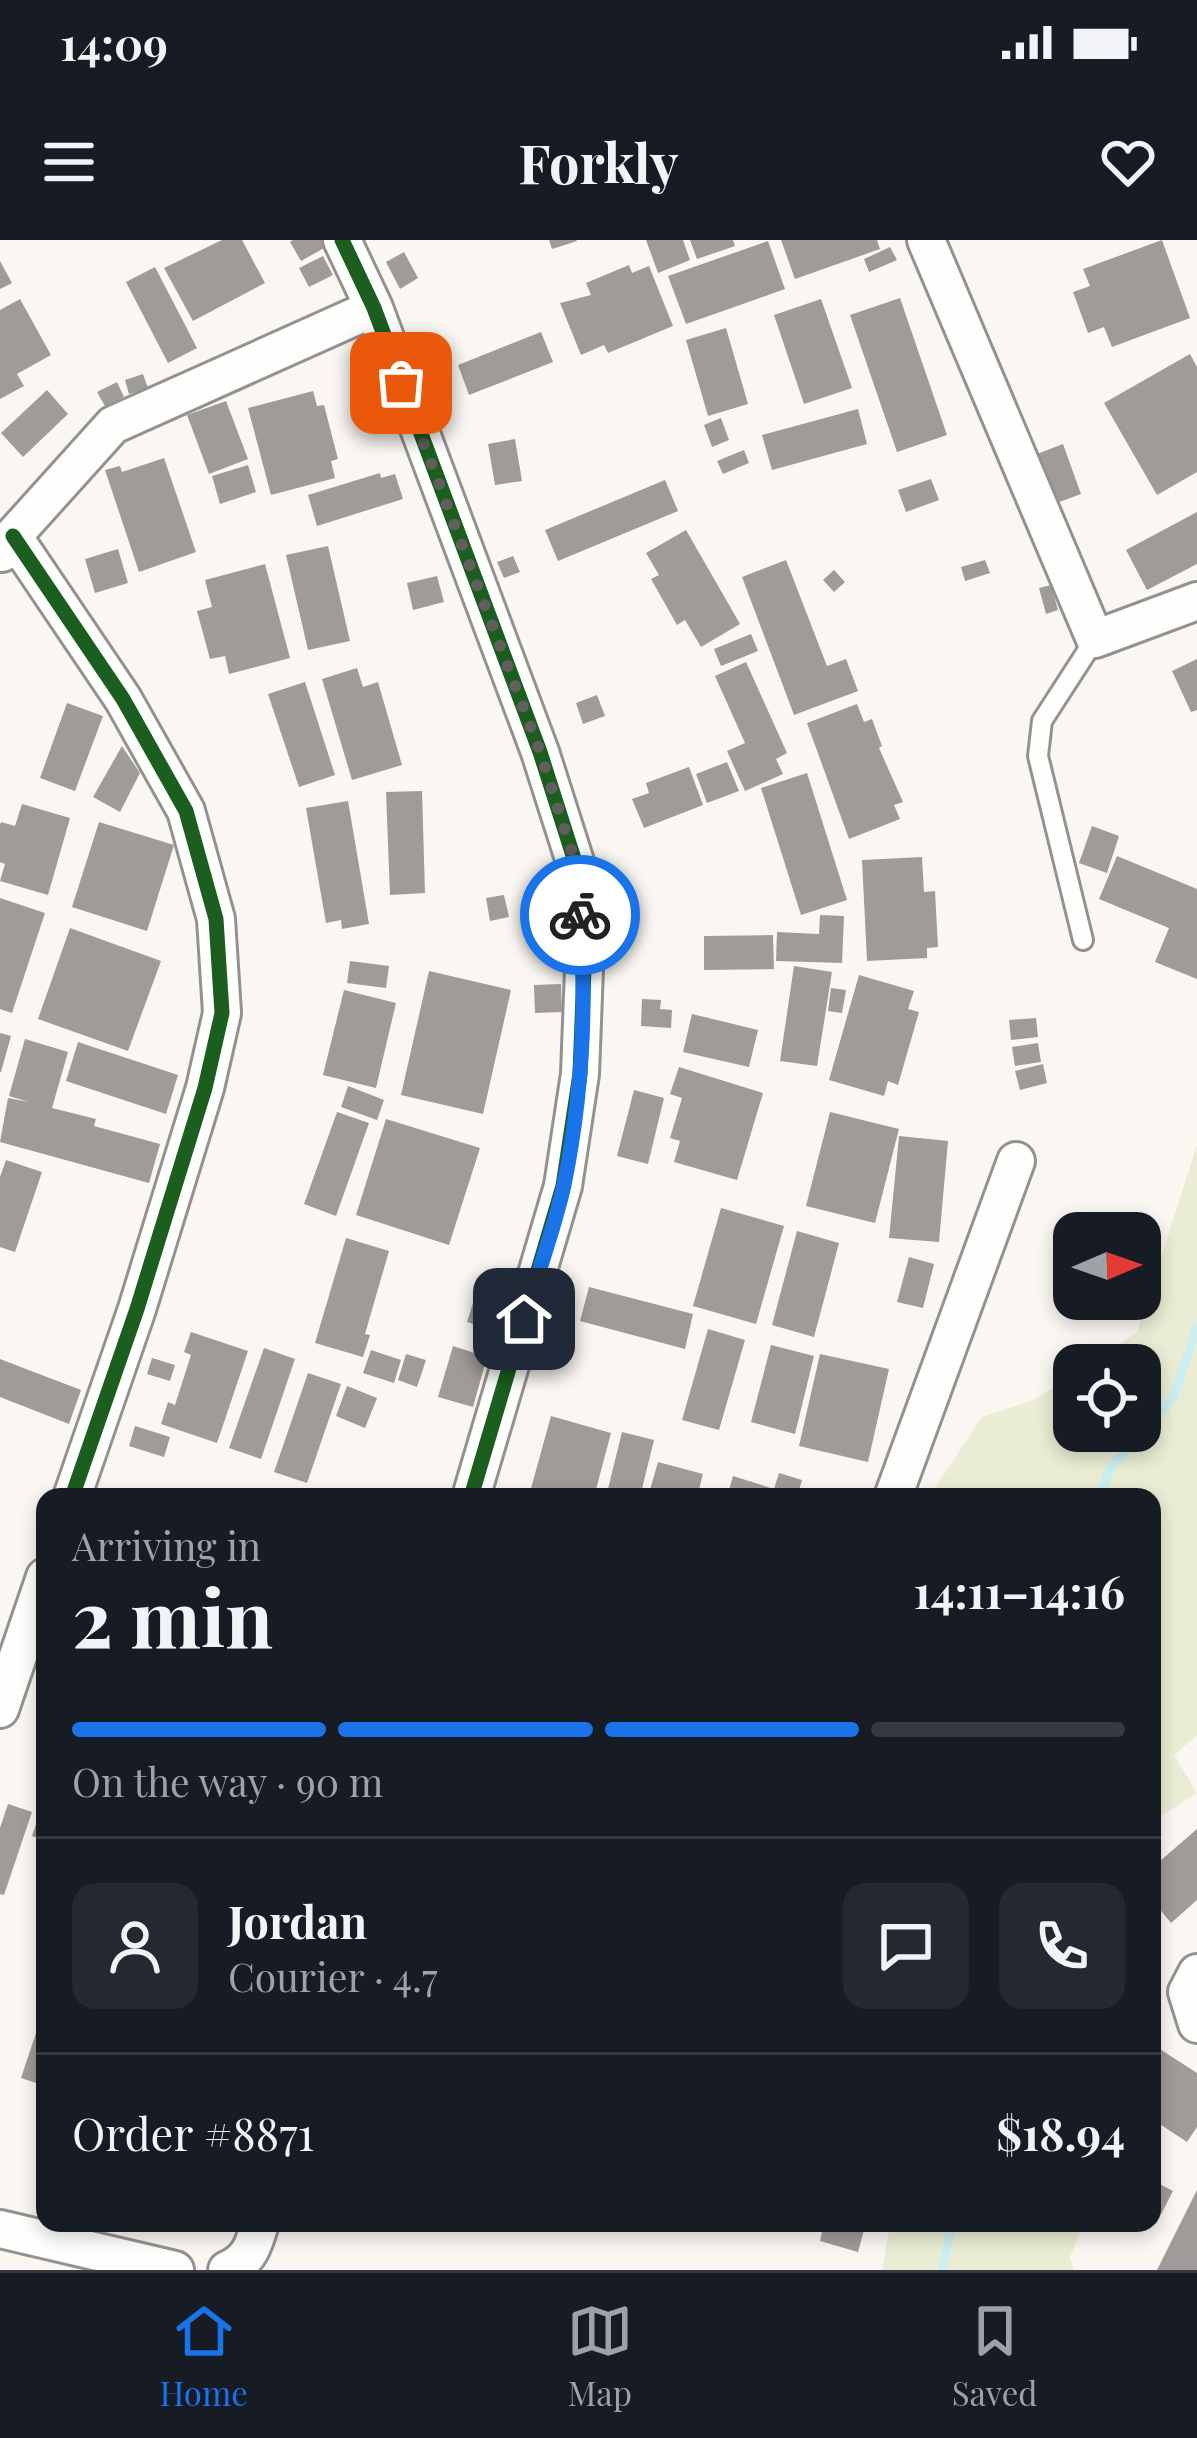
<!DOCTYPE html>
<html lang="en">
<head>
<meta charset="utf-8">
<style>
  :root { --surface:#171b24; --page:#242831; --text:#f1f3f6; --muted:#9ea1a6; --line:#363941; --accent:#1a73e8 }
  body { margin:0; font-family:"Playfair Display",serif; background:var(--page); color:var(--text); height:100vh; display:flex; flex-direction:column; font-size:45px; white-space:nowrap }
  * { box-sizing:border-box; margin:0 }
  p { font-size:39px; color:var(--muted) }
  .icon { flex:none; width:66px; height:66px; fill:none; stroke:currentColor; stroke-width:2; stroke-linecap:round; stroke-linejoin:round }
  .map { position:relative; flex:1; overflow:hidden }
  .side { position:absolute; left:36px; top:1248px; width:1125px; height:744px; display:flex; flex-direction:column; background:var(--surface); border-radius:24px; box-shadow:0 6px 18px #0003 }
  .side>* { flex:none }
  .needle { width:78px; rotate:88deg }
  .tools { position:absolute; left:1053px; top:972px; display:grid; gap:24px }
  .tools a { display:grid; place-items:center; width:108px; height:108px; border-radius:24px; background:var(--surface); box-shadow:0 6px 18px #0003; font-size:60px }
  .pin { position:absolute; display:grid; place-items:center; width:102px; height:102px; color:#fff; margin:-51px; border-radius:24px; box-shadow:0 6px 18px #0006 }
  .courier { position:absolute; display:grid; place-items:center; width:120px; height:120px; margin:-60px; border:9px solid #1a73e8; border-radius:50%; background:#fff; color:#222; box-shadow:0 3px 15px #0007 }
  .overview em { font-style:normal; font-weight:700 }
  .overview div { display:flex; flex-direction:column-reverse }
  .overview { display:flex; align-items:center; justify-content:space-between; height:204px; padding:0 36px }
  h1 { font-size:78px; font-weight:700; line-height:90px }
  .bar { display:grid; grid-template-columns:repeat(4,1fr); gap:18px 12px; align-content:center; height:144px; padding:0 36px }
  .bar i { height:15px; border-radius:9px; background:var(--line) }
  .bar .selected { background:var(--accent) }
  .bar p { grid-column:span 4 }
  .line { display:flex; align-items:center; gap:30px; padding:0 36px; border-top:3px solid var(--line) }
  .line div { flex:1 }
  .round { display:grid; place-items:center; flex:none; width:126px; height:126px; border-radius:24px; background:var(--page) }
  .status { display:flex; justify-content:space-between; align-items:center; height:84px; padding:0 60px; background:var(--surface); direction:ltr }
  .status svg { height:33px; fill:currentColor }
  header { display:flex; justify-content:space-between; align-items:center; height:156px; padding:0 36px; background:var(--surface); font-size:54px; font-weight:700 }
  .tab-bar { display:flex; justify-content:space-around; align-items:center; height:168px; border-top:3px solid var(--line); background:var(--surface); font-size:33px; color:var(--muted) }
  .tab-bar a { display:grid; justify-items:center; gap:6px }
  .tab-bar .selected { color:var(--accent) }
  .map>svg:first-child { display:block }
  .green { fill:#eaedd4 }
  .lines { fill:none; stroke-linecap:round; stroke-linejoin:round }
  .stream { stroke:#cceef1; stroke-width:9 }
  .building { fill:#9e9b98 }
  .service-casing { stroke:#949290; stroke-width:24 }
  .minor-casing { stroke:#949290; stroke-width:42 }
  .service { stroke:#fefefd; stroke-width:18 }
  .minor { stroke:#fefefd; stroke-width:36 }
  .cycleway-casing { stroke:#fff; stroke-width:22 }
  .cycleway { stroke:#1b5e20; stroke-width:15 }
  .done { stroke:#605f5d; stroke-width:12; stroke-dasharray:0 21.6 }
  .route { stroke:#1a73e8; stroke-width:15 }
</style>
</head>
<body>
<div class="status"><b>14:09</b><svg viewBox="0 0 49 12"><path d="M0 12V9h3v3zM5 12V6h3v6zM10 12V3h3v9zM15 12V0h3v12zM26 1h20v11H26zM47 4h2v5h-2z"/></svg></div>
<header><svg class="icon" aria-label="menu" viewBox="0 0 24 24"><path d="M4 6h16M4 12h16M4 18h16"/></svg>Forkly<svg class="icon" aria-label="heart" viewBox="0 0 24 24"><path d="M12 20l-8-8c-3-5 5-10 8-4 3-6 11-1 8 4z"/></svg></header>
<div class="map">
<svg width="1197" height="2030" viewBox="0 0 1197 2030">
  <rect width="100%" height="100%" fill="#faf7f2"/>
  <path class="green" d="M1197 905V1495L1174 1515 1197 1553 1152 1582V1257H929L982 1177 1034 1160 1074 1134V1191H1140V1125H1088L1137 1092Z
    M890 1983H1084L1070 2017 1074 2030H882Z"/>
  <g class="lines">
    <path class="stream" d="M1100 1257 1110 1228 1174 1157 1197 1086
      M942 2030 952 1983"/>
  </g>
  <path class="building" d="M222 0H242L265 43 193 81 164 28Z
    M293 0H322L326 7 301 21 290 2Z
    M549 0H576L577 1 552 9Z
    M646 0H683L690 20 658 33Z
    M690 0H733L735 6 697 19Z
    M781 0H877L880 9 795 39Z
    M1162 0 1190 78 1112 107 1104 87 1088 93 1073 52 1090 46 1083 29Z
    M768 1 785 49 686 84 668 36Z
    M890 7 897 20 869 32 864 19Z
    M404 12 418 38 400 49 386 22Z
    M323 16 333 35 309 47 299 28Z
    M0 21 12 43 0 49Z
    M629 25 632 33 649 26 673 86 608 113 604 105 581 115 560 63 591 55 586 43Z
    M155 27 197 108 168 123 126 42Z
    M900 58 947 195 897 212 850 75Z
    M20 59 51 115 17 134 24 146 0 159V70Z
    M821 59 852 148 804 164 774 75Z
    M726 88 748 164 708 176 686 100Z
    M541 92 553 122 469 155 458 125Z
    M1190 114 1197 127V232L1157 255 1104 163Z
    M143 134 148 148 129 154 125 140Z
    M117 142 124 157 105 166 97 152Z
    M47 150 68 174 23 217 1 193Z
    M313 151 317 166 324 165 338 219 331 221 335 238 271 255 248 168Z
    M226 161 248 219 209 234 187 175Z
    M858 169 867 204 772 230 762 195Z
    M721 178 729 200 712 207 704 185Z
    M515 199 522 241 495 245 488 204Z
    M1063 204 1081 254 1054 264 1037 214Z
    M744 210 749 223 723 234 717 221Z
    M164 218 196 312 139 332 105 230 120 226 122 232Z
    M248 225 256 252 220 264 212 236Z
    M380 233 381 238 395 234 403 259 317 286 308 255Z
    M931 239 939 260 906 272 898 250Z
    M665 240 678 271 558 321 545 290Z
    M1197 272V324L1147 350 1126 310Z
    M686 290 740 384 701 407 685 380 677 385 651 339 659 335 646 313Z
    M328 306 350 401 308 410 286 315Z
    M118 309 128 343 95 353 85 319Z
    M513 316 520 332 504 338 497 322Z
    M786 320 827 426 846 419 858 451 794 475 742 337Z
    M985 320 990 333 965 341 961 327Z
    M265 324 290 418 229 434 225 416 210 419 197 371 212 367 205 340Z
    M834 330 845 342 834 352 823 340Z
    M437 336 444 362 413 370 407 343Z
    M1051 345 1058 370 1046 374 1039 348Z
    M751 394 758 411 721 426 714 409Z
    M1197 419V470L1191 472 1172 431Z
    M746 422 787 513 776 519 783 534 745 551 727 511 745 503 715 436Z
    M357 428 363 447 378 442 402 525 352 540 322 439Z
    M305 442 335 535 299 547 268 454Z
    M597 455 605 476 583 484 576 463Z
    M67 463 103 476 75 551 40 538Z
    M857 464 864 482 872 479 882 506 879 508 903 562 894 565 900 579 849 599 807 483Z
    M122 506 140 533 120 572 93 557Z
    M727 522 739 551 707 563 696 534Z
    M689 527 703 565 644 588 632 559 649 553 646 543Z
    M807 533 847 660 801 675 761 548Z
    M422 551 425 653 390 655 386 552Z
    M348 561 369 684 342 689 341 680 326 683 306 568Z
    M22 564 70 578 48 655 0 641 5 624 0 622V585L1 582 15 586Z
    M99 582 174 605 147 691 72 667Z
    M1092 586 1119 596 1107 633 1079 623Z
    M1117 616 1197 649V739L1155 722 1169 688 1099 659Z
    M922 617 924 652 935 651 938 707 927 708V718L867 721 862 620Z
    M504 655 509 677 490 681 486 658Z
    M0 658 45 673 12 773 0 769Z
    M820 675 844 676 842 723 776 721 777 692 819 694Z
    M70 688 161 721 128 811 38 779Z
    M773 695 774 729 704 730V696Z
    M350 721 389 726 386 748 347 743Z
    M794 726 832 732 817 826 780 821Z
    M429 731 511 750 483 874 401 855Z
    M859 735 914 751 908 769 919 772 898 845 888 841 884 856 829 840Z
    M561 744 562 772 535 773 534 745Z
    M831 748 846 750 842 773 828 771Z
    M344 750 396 763 376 848 323 835Z
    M642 759 661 760 660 769 672 770 671 788 641 786Z
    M692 774 758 790 749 827 683 812Z
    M1036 778 1038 797 1011 800 1009 780Z
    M0 793 11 796 1 832H0Z
    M25 799 68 812 52 868 96 879 94 886 160 904 149 943 0 902 8 858 29 862 9 856Z
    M78 802 178 835 166 874 66 841Z
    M1038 803 1041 822 1015 826 1012 807Z
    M1043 824 1047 843 1020 850 1015 831Z
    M679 827 763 853 737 940 674 922 680 901 670 898 682 858 670 854Z
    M348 846 384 860 377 880 341 867Z
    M634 850 664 858 648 924 617 916Z
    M337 872 369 883 336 976 304 964Z
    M830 872 899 889 875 983 806 966Z
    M386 879 480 908 449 1005 356 975Z
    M899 896 948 901 939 1002 889 998Z
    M6 920 42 932 15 1012 0 1007V937Z
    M721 968 784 986 756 1084 693 1066Z
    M797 991 839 1003 814 1097 772 1085Z
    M346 998 389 1011 365 1094 370 1095 363 1117 315 1103Z
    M909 1017 934 1024 923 1068 897 1062Z
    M481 1037 510 1047 495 1091 467 1082Z
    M589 1047 693 1074 685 1109 580 1081Z
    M708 1089 745 1100 719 1190 682 1180Z
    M191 1092 248 1111 217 1203 161 1184 168 1162 175 1165 191 1115 184 1112Z
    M771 1105 814 1116 795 1194 751 1182Z
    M453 1106 487 1117 473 1167 438 1157Z
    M264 1108 295 1119 261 1219 229 1208Z
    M371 1110 401 1120 394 1143 363 1133Z
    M406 1114 426 1120 417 1147 398 1140Z
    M820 1114 889 1129 868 1222 799 1206Z
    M152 1118 175 1125 170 1141 147 1134Z
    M0 1119 81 1150 69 1184 0 1157Z
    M308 1133 341 1144 307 1243 274 1232Z
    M347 1146 377 1158 365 1188 336 1176Z
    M551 1176 611 1193 594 1257H547L530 1252Z
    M135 1186 170 1197 164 1217 129 1206Z
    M622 1192 654 1200 640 1257H606Z
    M658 1222 703 1234 697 1257H648Z
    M779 1233 802 1240 797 1257H727L733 1236 774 1249Z
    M8 1564 32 1572 4 1655 0 1654V1588Z
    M40 1572 45 1573V1601L32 1596Z
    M1197 1589V1660L1171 1683 1152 1660V1628Z
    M45 1766V1846L21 1838Z
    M1152 1804 1197 1833V1887L1187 1902 1152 1879Z
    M1152 1940 1173 1951 1156 1984 1152 1982Z
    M1197 1950V2030H1157Z
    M824 1983H866L858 2012 820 2001Z"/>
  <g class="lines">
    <defs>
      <path id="service" d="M1083 700 1038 516 1042 481 1095 399"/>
      <path id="minor" d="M342 0 374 68 540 512 577 628 584 729 580 834 563 946 471 1257
        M926 0 1095 399 1197 361
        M13 296 123 459 186 571 216 679 222 773 205 848 137 1069 72 1257
        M2 313 13 296 113 185 374 68
        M893 1257 1016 921
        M0 1469 45 1337
        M1197 1733 1187 1752 1197 1784
        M0 1989 175 2030
        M227 2030C249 2021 254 2005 260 1983"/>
    </defs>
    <use href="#service" class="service-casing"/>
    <use href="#minor" class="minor-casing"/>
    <use href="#service" class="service"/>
    <use href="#minor" class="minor"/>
    <defs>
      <path id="cycleway" d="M342 0 374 68 540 512 577 628 584 729 580 834 563 946 471 1257
        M13 296 123 459 186 571 216 679 222 773 205 848 137 1069 72 1257"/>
    </defs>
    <use href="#cycleway" class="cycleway-casing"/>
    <use href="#cycleway" class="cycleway"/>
  </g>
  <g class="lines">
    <path class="done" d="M401 143 540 512 577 628 580 675"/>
    <path class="route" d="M524 1079C537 1035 554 990 564 945 582 857 587 765 580 675"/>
  </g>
</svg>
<div class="tools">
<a><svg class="needle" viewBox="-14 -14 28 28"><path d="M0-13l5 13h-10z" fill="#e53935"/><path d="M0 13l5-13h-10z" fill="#9ea1a6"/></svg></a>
<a><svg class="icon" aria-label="locate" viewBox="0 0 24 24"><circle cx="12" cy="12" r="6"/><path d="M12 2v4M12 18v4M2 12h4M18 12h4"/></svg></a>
</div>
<div class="pin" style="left:401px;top:143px;background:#ea580c"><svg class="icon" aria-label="bag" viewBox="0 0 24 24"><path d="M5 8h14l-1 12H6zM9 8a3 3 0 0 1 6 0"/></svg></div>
<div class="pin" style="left:524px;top:1079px;background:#1f2937"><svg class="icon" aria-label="home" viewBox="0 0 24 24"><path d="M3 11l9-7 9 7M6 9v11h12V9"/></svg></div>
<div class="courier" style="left:580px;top:675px"><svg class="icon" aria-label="bike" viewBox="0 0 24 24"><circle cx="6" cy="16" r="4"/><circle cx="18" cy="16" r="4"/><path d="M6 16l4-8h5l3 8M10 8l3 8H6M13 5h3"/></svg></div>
<section class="side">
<div class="overview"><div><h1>2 min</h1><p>Arriving in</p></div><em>14:11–14:16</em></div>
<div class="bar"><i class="selected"></i><i class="selected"></i><i class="selected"></i><i></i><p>On the way · 90 m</p></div>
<div class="line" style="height:216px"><a class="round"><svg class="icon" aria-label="person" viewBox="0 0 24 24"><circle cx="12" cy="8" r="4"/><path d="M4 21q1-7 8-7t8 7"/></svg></a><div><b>Jordan</b><p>Courier · 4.7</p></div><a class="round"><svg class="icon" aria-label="chat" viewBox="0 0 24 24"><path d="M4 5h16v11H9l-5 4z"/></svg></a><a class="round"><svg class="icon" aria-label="phone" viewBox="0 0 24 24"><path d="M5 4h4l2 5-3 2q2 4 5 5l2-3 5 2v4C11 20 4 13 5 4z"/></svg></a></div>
<div class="line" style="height:156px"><div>Order #8871</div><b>$18.94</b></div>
</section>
</div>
<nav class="tab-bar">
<a class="selected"><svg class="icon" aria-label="home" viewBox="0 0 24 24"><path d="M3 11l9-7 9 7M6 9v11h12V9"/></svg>Home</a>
<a><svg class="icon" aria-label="map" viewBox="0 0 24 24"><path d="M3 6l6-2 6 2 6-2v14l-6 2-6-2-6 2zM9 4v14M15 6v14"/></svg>Map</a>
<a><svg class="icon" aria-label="saved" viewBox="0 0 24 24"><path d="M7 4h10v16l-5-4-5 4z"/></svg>Saved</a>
</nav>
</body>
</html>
